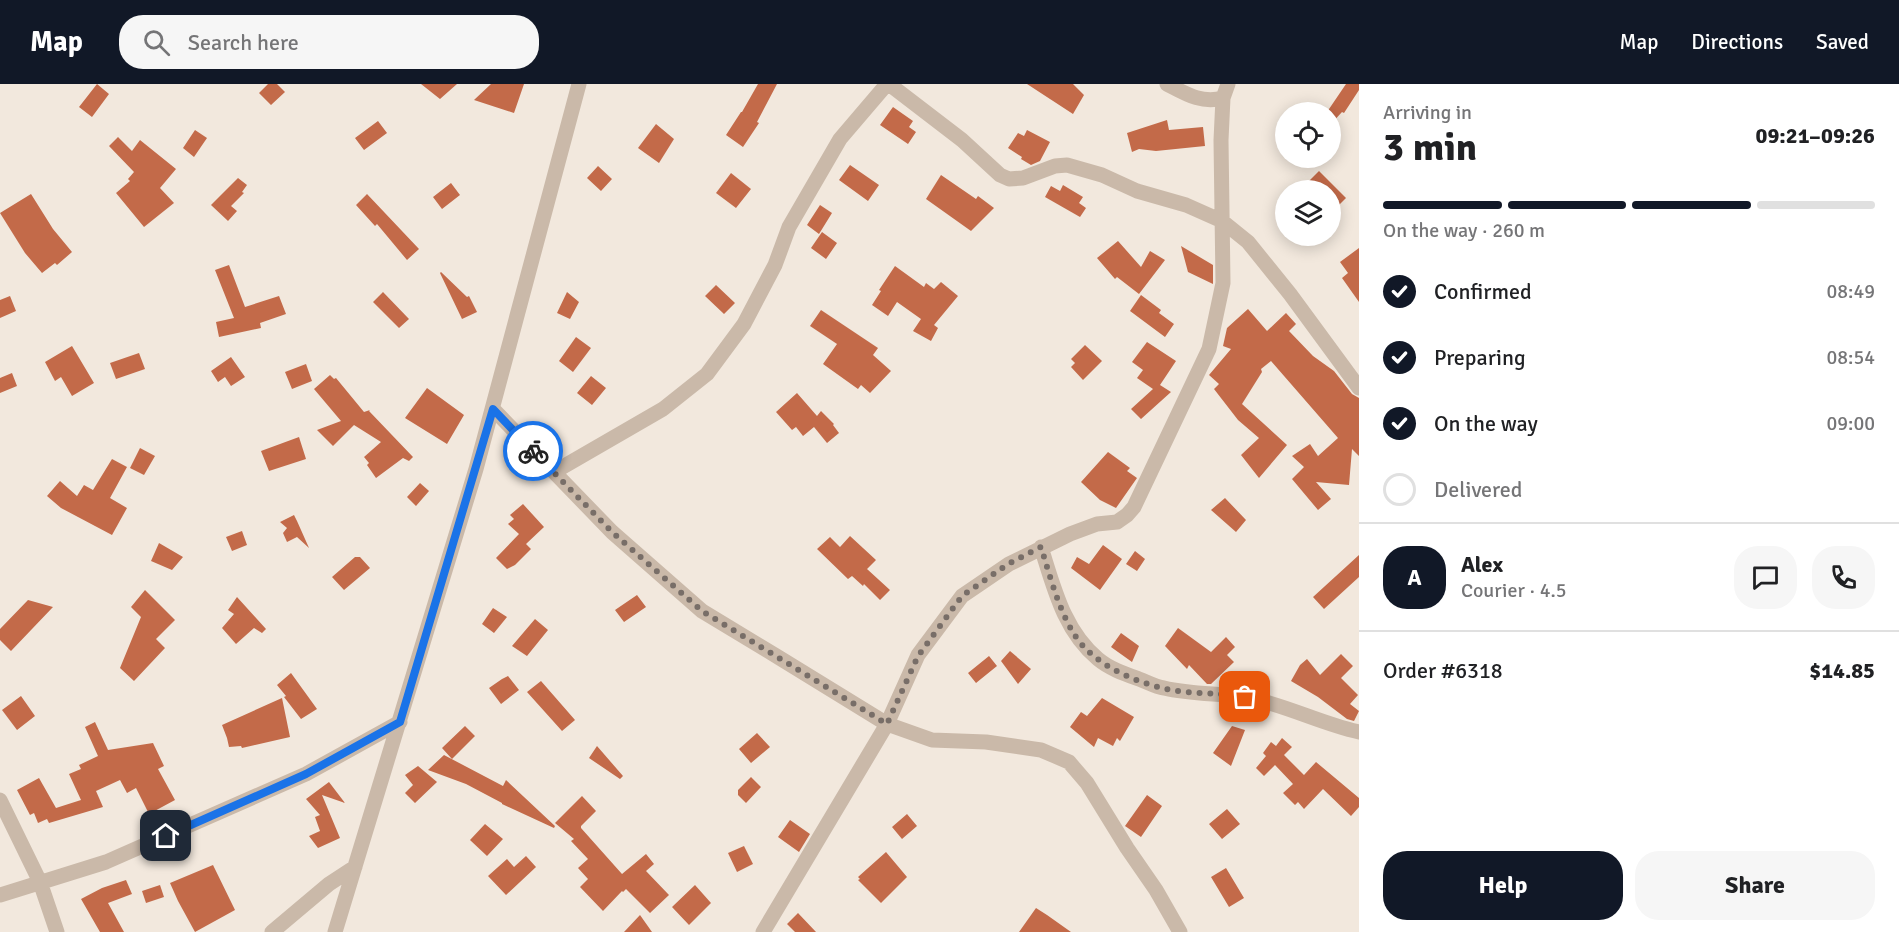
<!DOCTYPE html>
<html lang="en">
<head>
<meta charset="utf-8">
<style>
  :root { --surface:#fff; --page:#f6f6f6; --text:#202124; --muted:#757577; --line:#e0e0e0; --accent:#111827 }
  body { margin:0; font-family:Signika,sans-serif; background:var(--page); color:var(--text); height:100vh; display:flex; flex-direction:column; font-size:22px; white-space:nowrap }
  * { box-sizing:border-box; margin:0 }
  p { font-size:20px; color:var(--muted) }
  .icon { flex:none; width:33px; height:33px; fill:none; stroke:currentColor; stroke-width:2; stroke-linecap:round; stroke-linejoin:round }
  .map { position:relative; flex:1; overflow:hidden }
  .panel { display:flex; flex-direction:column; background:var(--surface); width:540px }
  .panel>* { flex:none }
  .tools { position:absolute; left:1275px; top:18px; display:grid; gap:12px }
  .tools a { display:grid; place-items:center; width:66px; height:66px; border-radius:50%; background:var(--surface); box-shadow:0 3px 15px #0003; font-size:30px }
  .pin { position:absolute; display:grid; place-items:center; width:51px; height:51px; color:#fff; margin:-26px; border-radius:12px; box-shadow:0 3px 9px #0006 }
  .courier { position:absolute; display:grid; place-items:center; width:60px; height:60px; margin:-30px; border:4px solid #1a73e8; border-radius:50%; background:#fff; color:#222; box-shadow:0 2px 8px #0007 }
  .overview em { font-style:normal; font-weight:700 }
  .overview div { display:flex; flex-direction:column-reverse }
  .overview { display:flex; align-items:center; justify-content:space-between; height:102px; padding:0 24px }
  h1 { font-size:39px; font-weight:700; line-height:45px }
  .bar { display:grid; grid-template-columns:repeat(4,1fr); gap:9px 6px; align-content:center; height:72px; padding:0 24px }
  .bar i { height:8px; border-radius:4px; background:var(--line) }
  .bar .on { background:var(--accent) }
  .bar p { grid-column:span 4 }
  .line { display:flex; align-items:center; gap:15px; padding:0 24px; border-top:2px solid var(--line) }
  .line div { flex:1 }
  .round { display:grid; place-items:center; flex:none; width:63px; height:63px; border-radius:24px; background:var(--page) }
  ol { padding:0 24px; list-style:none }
  li { display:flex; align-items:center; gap:18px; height:66px }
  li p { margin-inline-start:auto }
  li .icon { padding:6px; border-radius:50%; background:var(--accent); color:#fff; stroke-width:4 }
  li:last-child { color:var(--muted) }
  li i { width:33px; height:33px; border:3px solid var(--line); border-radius:50% }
  .primary-button { display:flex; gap:12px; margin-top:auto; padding:12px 24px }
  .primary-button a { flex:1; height:69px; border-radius:24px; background:var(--accent); color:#fff; font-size:24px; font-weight:700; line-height:69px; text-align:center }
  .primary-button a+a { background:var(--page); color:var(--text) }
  header { display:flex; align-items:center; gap:36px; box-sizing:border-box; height:84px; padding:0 30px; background:var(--accent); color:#fff }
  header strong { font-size:28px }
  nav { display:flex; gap:33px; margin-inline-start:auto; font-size:21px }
  .search { width:420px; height:54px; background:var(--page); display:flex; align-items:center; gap:15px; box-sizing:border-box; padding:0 21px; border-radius:24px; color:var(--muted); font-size:22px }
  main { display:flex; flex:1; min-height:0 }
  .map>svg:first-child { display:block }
  .building { fill:#c36a49 }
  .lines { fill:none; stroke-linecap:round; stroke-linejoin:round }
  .minor { stroke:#cab9a9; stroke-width:15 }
  .done { stroke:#786e68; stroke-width:6; stroke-dasharray:0 10.8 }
  .route { stroke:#1a73e8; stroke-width:8 }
</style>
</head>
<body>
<header>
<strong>Map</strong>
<div class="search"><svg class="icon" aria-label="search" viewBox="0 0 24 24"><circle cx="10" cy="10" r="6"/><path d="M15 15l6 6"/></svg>Search here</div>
<nav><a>Map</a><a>Directions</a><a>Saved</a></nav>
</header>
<main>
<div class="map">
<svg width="1359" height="848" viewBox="0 0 1359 848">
  <rect width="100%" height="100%" fill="#f2e8dd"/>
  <path class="building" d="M97 0 109 10 92 33 79 23Z
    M268 0H277L285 8 271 21 259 9Z
    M421 0H457L440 15Z
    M491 0H524L514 29 474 16Z
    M758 0H777L757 38 759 39 743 63 726 51 741 28H742Z
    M1027 0H1073L1084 11 1073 30Z
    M1346 0H1359V6L1344 29 1342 28 1330 41V28H1327Z
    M893 23 913 37 909 43 916 48 908 60 880 41Z
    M1167 36 1169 46 1203 43 1205 62 1156 67 1139 65 1132 68 1127 49Z
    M378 37 387 49 364 66 355 54Z
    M656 40 674 55 659 79 638 64Z
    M195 46 207 54 194 73 183 64Z
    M1027 46 1050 58 1040 77 1031 81 1021 75 1022 73 1008 64 1018 49 1024 52Z
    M118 53 132 67 140 56 176 85 160 104 174 119 144 143 116 109 130 97 128 95 134 88 109 62Z
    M850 81 879 101 868 117 839 96Z
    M598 82 612 95 601 107 587 94Z
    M1319 87 1346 114 1330 130V106H1300Z
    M731 89 751 105 736 124 716 109Z
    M941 91 976 115 978 112 994 124 971 147 926 115Z
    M238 94 247 101 242 108 244 109 231 122 237 127 228 137 211 121Z
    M451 99 460 111 442 125 433 113Z
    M1063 101 1083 113 1079 119 1086 124 1080 133 1045 113 1051 102 1060 107Z
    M31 110 53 145 72 168 57 181 55 179 42 189 25 169 0 129Z
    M367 110 419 165 407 176 377 140 375 142 356 121Z
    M820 121 832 129 819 150 807 141Z
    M822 148 837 159 826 175 811 164Z
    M1118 157 1141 183 1150 167 1165 176 1139 210 1117 193 1115 195 1097 174Z
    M1181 162 1213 181V200L1188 188Z
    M1359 164V218L1342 194 1348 189 1340 178Z
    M229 181 245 223 279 212 286 230 260 239 261 244 219 253 216 238 234 234 215 186Z
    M895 182 924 203 926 199 934 205 941 198 958 212 934 241 938 244 931 257 913 247 921 235 897 218 888 232 872 221 881 207 879 206Z
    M441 188 467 213 469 212 477 228 462 235 440 189Z
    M716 201 735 219 724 230 705 212Z
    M383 208 409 235 399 244 373 218Z
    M567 208 579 218 570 235 557 229Z
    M1141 211 1161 226 1159 229 1174 240 1165 253 1130 227Z
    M10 212 16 227 0 234V216Z
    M1248 225 1267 247 1286 229 1296 240 1289 247 1313 272 1334 287 1352 310 1359 314V372L1352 365 1349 401 1316 398 1331 415 1318 426 1292 395 1304 383 1292 372 1310 360 1318 372 1338 354 1271 277 1261 285 1262 288 1242 320 1287 361 1259 394 1241 371 1259 354 1238 336 1214 305 1219 300 1209 291 1231 265 1223 262 1227 244Z
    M821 226 878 264 873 271 891 287 870 309 861 301 858 305 823 280 837 260 810 242Z
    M576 253 591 264 573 288 559 277Z
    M1147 258 1176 277 1160 301 1171 308 1141 335 1131 325 1153 305 1137 294 1143 286 1132 278Z
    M1085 261 1102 277 1083 296 1071 283 1075 279 1071 275Z
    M72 262 94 299 72 312 61 293 55 297 45 278Z
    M139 269 145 285 116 295 110 279Z
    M231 273 245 293 231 302 225 293 218 298 211 287Z
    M306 280 312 297 292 305 285 288Z
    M12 289 17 302 0 309V294Z
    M330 291 334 295 336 294 364 328 370 326 369 327 413 373 409 377 403 374 376 394 367 381 369 379 364 373 381 358 354 341 333 362 317 346 341 337 314 305Z
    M591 292 606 304 592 321 577 309Z
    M427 304 464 331 447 360 405 334Z
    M797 309 817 332 821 327 834 340 833 341 839 349 827 359 814 343 803 352 796 343 792 346 776 328Z
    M299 353 306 375 269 387 261 367Z
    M140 364 155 372 144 391 130 384Z
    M1108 368 1130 384 1127 387 1137 394 1116 424 1100 416 1081 398Z
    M112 375 127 383 110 414 127 424 112 451 61 424 47 412 60 397 77 412 84 401 93 406Z
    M420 399 429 407 416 422 407 413Z
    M1225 414 1246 436 1236 448 1211 426Z
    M523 420 544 443 526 460 531 465 515 481 507 485 496 474 519 450 508 440 514 435 510 431Z
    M294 431 297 437 309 464 297 453 287 458 283 449 287 444 280 438Z
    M242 447 247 461 232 467 226 453Z
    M850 452 876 476 867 485 890 506 880 516 864 500 863 502 852 492 848 495 817 465 830 453 840 463Z
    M159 459 183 473 172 486 151 477Z
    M1103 461 1122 475 1100 506 1071 484 1077 473 1089 480Z
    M1135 467 1145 475 1137 487 1126 480Z
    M1359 471V493L1324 525 1313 513Z
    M355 473H360L370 484 344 506 332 493Z
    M145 506 175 536 156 555 165 564 134 597 120 584 141 533 131 523Z
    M637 511 646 523 624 538 615 526Z
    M237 513 266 545 262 549 254 544 236 560 222 544 234 530 228 526Z
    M28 516 53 523 11 567 0 556V545Z
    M493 524 507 533 494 549 482 540Z
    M535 535 548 546 527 572 512 562Z
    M1178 544 1211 568 1226 553 1235 563 1227 571 1234 578 1211 600H1207L1189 581 1187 585 1165 562Z
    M1121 549 1139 562 1132 578 1111 563Z
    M1010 567 1031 585 1018 600 1001 577Z
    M1341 570 1353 582 1341 594 1358 611 1350 620 1359 627 1354 637 1347 635 1318 613 1291 597 1300 581 1307 575 1320 591Z
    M989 572 997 582 976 599 968 589Z
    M291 589 317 625 301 635 284 613 286 612 277 601Z
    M508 592 519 606 501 620 489 604 502 595Z
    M541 597 575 636 562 647 527 608Z
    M21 612 35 632 17 646 2 626Z
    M282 614 290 653 242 664 241 662 229 663 227 654 222 641Z
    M1102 614 1134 633 1120 657 1117 654 1113 662 1098 654 1094 663 1070 643 1081 628 1087 632Z
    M95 638 108 666 153 659 164 682 158 685 175 716 149 730 136 704 127 709 120 696 96 707 103 723 49 739 47 735 38 739 34 729 30 731 17 706 39 694 56 724 81 716 69 690 81 685 79 681 98 672 85 643Z
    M465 642 475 652 452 675 442 664Z
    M1232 642 1245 646 1231 682 1213 669Z
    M757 649 770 663 751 679 739 665Z
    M1282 654 1292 663 1284 671 1304 691 1316 678 1359 714V723L1351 732 1323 705 1304 725 1298 718 1295 721 1283 709 1293 700 1275 681 1264 692 1256 684 1266 672 1263 669 1271 658 1276 662Z
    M597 662 623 692 620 695 589 674Z
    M444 671 503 702 506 696 555 742 554 744 502 720V719L466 700 428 686Z
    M418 682 437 698 415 719 405 709 413 701 405 691Z
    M751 693 761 703 746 719 738 711V706Z
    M329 698 345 719 322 711 340 754 318 764 309 752 320 747 315 733 320 731 306 715Z
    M1147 711 1162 722 1141 753 1125 742Z
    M582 712 596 727 581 742V744L622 790 646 770 654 780 646 787 669 811 650 829 626 805 623 808 622 807 603 827 580 803 588 795 578 784 588 775 571 757 574 755 555 739Z
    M1227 725 1240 740 1222 755 1209 740Z
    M907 730 917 742 902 755 892 743Z
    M790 736 810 750 799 768 778 753Z
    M485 740 503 755 487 772 470 756Z
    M744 762 753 780 737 788 728 769Z
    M886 768 907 793 881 819 858 796 860 795 858 793Z
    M526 772 536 783 506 811 488 792 507 775 514 783Z
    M213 781 235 826 195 848 178 817 170 799Z
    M1226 784 1244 814 1229 823 1211 793Z
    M126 796 132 810 108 819 124 848H100L81 815 102 804Z
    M160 801 164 813 146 819 142 807Z
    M695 801 711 819 689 841 672 823Z
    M1036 824 1047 831 1071 848H1019Z
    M798 829 816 848H795L787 840Z
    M640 831 652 848H624Z"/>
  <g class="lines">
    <path class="minor" d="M889 0 962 56 1000 91 1009 95 1023 94 1055 82 1067 81 1102 91 1137 107 1186 121 1222 137 1248 158 1290 210 1359 304
      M1167 0C1186 10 1202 20 1223 14
      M493 325 612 448 702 527 778 573 887 640 932 656 986 658 1041 666 1069 678 1087 699 1127 764 1156 806 1180 848
      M554 388 663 325 707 290 744 240 775 181 789 143 840 55 887 0
      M1041 463C1054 504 1064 547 1098 575 1110 585 1125 590 1139 595 1147 598 1156 603 1164 604 1193 611 1222 609 1250 614 1288 622 1322 640 1359 648
      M0 716 40 798 57 848
      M0 811 106 778 306 690 400 638
      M272 848 329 800 355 783
      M335 848 476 385 579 0
      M763 848 887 640 918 571 962 512 1009 480 1070 450 1097 440 1117 438 1127 431 1134 423 1209 265 1223 199 1221 56 1223 14 1228 0"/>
  </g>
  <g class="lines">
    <path class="done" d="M533 367 612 448 702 527 887 640 918 572 962 512 1008 480 1041 463C1050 492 1058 524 1074 550 1092 579 1130 596 1162 604 1190 611 1218 608 1245 613"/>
    <path class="route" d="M166 752 306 690 400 638 493 325 533 367"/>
  </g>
</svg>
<div class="tools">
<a><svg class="icon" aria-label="locate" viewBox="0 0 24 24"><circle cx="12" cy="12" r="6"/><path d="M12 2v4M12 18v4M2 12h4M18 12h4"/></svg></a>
<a><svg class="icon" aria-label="layers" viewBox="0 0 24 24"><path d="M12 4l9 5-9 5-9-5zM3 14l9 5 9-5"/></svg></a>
</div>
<div class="pin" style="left:1245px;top:613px;background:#ea580c"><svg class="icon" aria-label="bag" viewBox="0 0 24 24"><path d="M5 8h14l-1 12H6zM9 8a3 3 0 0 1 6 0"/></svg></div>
<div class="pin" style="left:166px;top:752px;background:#1f2937"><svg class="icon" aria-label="home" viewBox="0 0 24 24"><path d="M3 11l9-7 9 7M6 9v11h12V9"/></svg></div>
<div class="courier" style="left:533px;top:367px"><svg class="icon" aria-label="bike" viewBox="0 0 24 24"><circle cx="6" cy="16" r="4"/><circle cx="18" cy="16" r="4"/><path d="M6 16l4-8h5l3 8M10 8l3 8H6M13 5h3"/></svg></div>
</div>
<section class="panel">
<div class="overview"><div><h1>3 min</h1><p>Arriving in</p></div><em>09:21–09:26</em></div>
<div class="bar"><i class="on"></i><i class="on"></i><i class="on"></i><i></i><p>On the way · 260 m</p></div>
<ol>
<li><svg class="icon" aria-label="check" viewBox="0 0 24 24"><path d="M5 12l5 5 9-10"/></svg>Confirmed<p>08:49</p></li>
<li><svg class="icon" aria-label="check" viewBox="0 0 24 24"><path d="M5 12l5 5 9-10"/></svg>Preparing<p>08:54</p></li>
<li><svg class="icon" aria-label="check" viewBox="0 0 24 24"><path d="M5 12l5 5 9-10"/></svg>On the way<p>09:00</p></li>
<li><i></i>Delivered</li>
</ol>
<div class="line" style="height:108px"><b class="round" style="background:var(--accent);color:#fff">A</b><div><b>Alex</b><p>Courier · 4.5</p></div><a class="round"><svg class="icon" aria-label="chat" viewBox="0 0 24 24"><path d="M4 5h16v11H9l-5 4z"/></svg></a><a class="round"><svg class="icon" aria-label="phone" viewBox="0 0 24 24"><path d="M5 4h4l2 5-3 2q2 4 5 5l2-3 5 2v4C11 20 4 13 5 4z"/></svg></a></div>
<div class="line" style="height:78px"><div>Order #6318</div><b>$14.85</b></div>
<div class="primary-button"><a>Help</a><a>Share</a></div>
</section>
</main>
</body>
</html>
